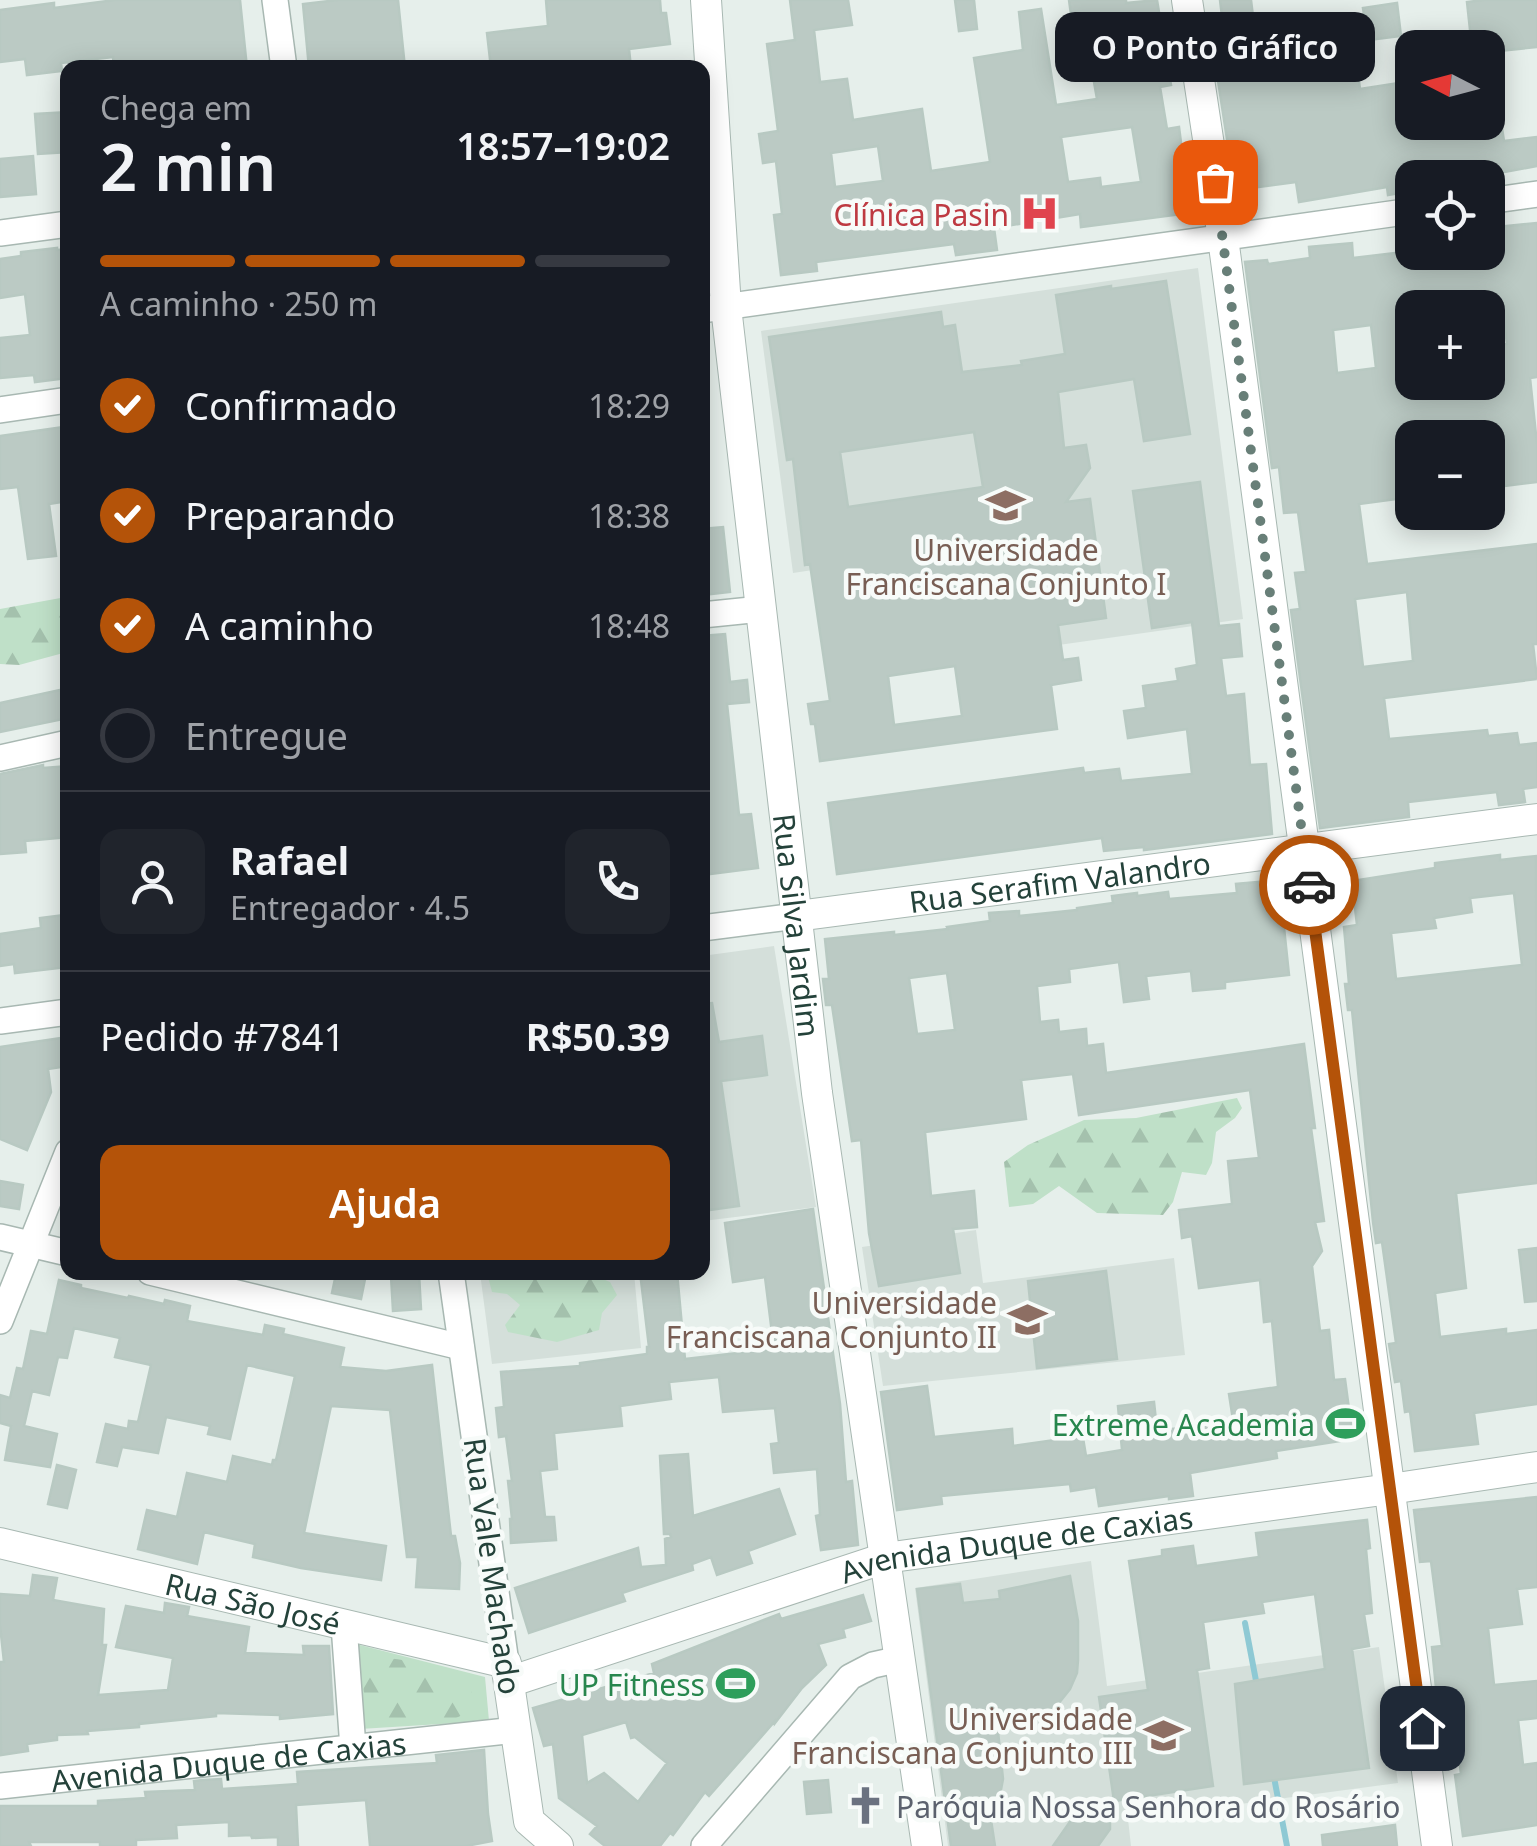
<!DOCTYPE html>
<html lang="pt">
<head>
<meta charset="utf-8">
<style>
  :root { --surface:#171b24; --page:#20242c; --text:#f1f3f6; --muted:#9ea1a6; --line:#363941; --accent:#b45309 }
  body { margin:0; font-family:"Noto Sans",sans-serif; background:var(--page); color:var(--text); height:100vh; display:flex; flex-direction:column; font-size:38px; white-space:nowrap }
  * { box-sizing:border-box; margin:0 }
  p { font-size:32px; color:var(--muted) }
  .icon { flex:none; width:55px; height:55px; fill:none; stroke:currentColor; stroke-width:2; stroke-linecap:round; stroke-linejoin:round }
  .map { position:relative; flex:1; overflow:hidden }
  .details { position:absolute; left:60px; top:60px; width:650px; height:1220px; display:flex; flex-direction:column; background:var(--surface); border-radius:20px; box-shadow:0 5px 25px #0003 }
  .details>* { flex:none }
  .needle { width:65px; rotate:276deg }
  .controls { position:absolute; left:1395px; top:30px; display:grid; gap:20px }
  .controls a { display:grid; place-items:center; width:110px; height:110px; border-radius:20px; background:var(--surface); box-shadow:0 5px 25px #0003; font-size:50px }
  .pin { position:absolute; display:grid; place-items:center; width:85px; height:85px; color:#fff; margin:-42px; border-radius:20px; box-shadow:0 5px 15px #0006 }
  .courier { position:absolute; display:grid; place-items:center; width:100px; height:100px; margin:-50px; border:8px solid #b45309; border-radius:50%; background:#fff; color:#222; box-shadow:0 2px 12px #0007 }
  .bubble { position:absolute; height:70px; border-radius:20px; background:var(--surface); box-shadow:0 5px 25px #0003; font-size:32px; font-weight:600; line-height:70px; text-align:center }
  .overview em { font-style:normal; font-weight:600 }
  .overview div { display:flex; flex-direction:column-reverse }
  .overview { display:flex; align-items:center; justify-content:space-between; height:170px; padding:0 40px }
  h1 { font-size:65px; font-weight:600; line-height:75px }
  .bar { display:grid; grid-template-columns:repeat(4,1fr); gap:15px 10px; align-content:center; height:120px; padding:0 40px }
  .bar i { height:12px; border-radius:8px; background:var(--line) }
  .bar .on { background:var(--accent) }
  .bar p { grid-column:span 4 }
  .line { display:flex; align-items:center; gap:25px; padding:0 40px; border-top:2px solid var(--line) }
  .line div { flex:1 }
  .round { display:grid; place-items:center; flex:none; width:105px; height:105px; border-radius:20px; background:var(--page) }
  ol { padding:0 40px; list-style:none }
  li { display:flex; align-items:center; gap:30px; height:110px }
  li p { margin-inline-start:auto }
  li .icon { padding:10px; border-radius:50%; background:var(--accent); color:#fff; stroke-width:4 }
  li:last-child { color:var(--muted) }
  li i { width:55px; height:55px; border:5px solid var(--line); border-radius:50% }
  .action { display:flex; gap:20px; margin-top:auto; padding:20px 40px }
  .action a { flex:1; height:115px; border-radius:20px; background:var(--accent); color:#fff; font-size:40px; font-weight:600; line-height:115px; text-align:center }
  .map>svg:first-child { display:block }
  .built { fill:#d4dfda }
  .green { fill:#bfe0c8 }
  .forest { fill:url(#forest-firs) }
  .lines { fill:none; stroke-linecap:round; stroke-linejoin:round }
  .stream { stroke:#8ec9d4; stroke-width:6 }
  .building { fill:#bbcac4; stroke:#b8c9c2; stroke-width:2.5; fill-rule:evenodd }
  .minor-casing { stroke:#a8b8b2; stroke-width:28 }
  .tertiary-casing { stroke:#a8b8b2; stroke-width:32 }
  .minor { stroke:#fff; stroke-width:25 }
  .tertiary { stroke:#fff; stroke-width:30 }
  .done { stroke:#687f78; stroke-width:10; stroke-dasharray:0 18 }
  .route { stroke:#b45309; stroke-width:12 }
  .labels { text-anchor:middle; dominant-baseline:central; stroke-width:9; stroke-linejoin:round; paint-order:stroke }
  .health-label { font-size:30px; fill:#be3a42; stroke:#f7fbf9; text-anchor:end }
  .education-label { font-size:30px; fill:#785e54; stroke:#f7fbf9; text-anchor:end }
  .street-label { font-size:30px; fill:#24423a; stroke:#f7fbf9 }
  .leisure-label { font-size:30px; fill:#27864d; stroke:#f7fbf9; text-anchor:end }
  .worship-label { font-size:30px; fill:#5b616d; stroke:#f7fbf9; text-anchor:start }
</style>
</head>
<body>
<div class="map">
<svg width="1537" height="1846" viewBox="0 0 1537 1846">
  <defs>
    <pattern id="forest-firs" width="22" height="20" patternUnits="userSpaceOnUse" patternTransform="scale(2.5)"><rect width="22" height="20" fill="#bfe0c8"/><path d="M5 1l3.5 6h-7zM16 11l3.5 6h-7z" fill="#a4c1ad"/></pattern>
  </defs>
  <rect width="100%" height="100%" fill="#e6efeb"/>
  <path class="built" d="M1198 268 1243 619 987 655 971 546 793 573 761 331Z
    M774 946 816 1207 703 1221 702 956Z
    M976 1230 983 1283 1174 1258 1185 1355 883 1386 862 1247Z
    M480 1273H634L641 1348 492 1364Z
    M1091 1561 1107 1686 1379 1647 1398 1783 1128 1819 1131 1846H948L915 1588Z"/>
  <path class="green" d="M352 1643 485 1677 489 1721 360 1729Z"/>
  <path class="forest" d="M67 592V652L19 665 0 664V609L66 597Z
    M1237 1098 1242 1108 1235 1118 1216 1132 1212 1163 1206 1175 1182 1172 1173 1202 1163 1215 1097 1213 1059 1186 1033 1204 1009 1207 1004 1162 1028 1145 1084 1120 1136 1118Z
    M487 1273H588L610 1282 617 1295 602 1313 599 1330 557 1342 508 1332 505 1325 520 1305 507 1294 492 1292Z
    M370 1657C395 1658 419 1661 442 1671 454 1675 459 1684 471 1685L472 1706 469 1712 456 1718 383 1721 366 1710 361 1667 363 1660Z"/>
  <g class="lines">
    <path class="stream" d="M1245 1623 1257 1686
      M1273 1772 1287 1846"/>
  </g>
  <path class="building" d="M115 0H240L247 68H161V63L114 68 113 57 61 63 62 71 27 75 25 59 0 62V10L54 3V8Z
    M338 0H398L405 68H309L303 4Z
    M546 0H660L661 13H666L670 44 629 49 631 68H491L487 33 548 26Z
    M790 0H848L852 25 814 30 820 82 847 79 853 120 922 109 931 171 990 162 974 58 1023 50 1019 12 1041 9 1056 105 1097 99 1091 65 1097 64 1092 20 1072 22 1069 0H1126V3L1157 0 1171 85 1160 87 1167 129 1179 127 1190 213 1081 227 1080 214 994 228 997 250 956 255 954 244 816 262 817 271 781 275 774 215 782 214 776 161 763 163 759 134 778 131 767 44 795 40ZM1132 127 1141 182 1101 187 1100 178 1068 182 1061 137ZM878 146 883 181 835 187 831 153Z
    M955 0H974L977 29 959 31Z
    M1220 0H1251L1259 66 1328 57 1327 46 1354 43 1360 89 1412 81V122H1501L1504 141 1537 137V166L1472 178H1412V191L1388 195 1387 187 1299 202 1296 182 1251 188 1254 208 1238 210 1212 42 1225 41Z
    M1484 0H1537V47L1488 52V48H1472L1467 2Z
    M1397 3 1401 36 1368 40 1363 8Z
    M68 112V152L38 154 35 114Z
    M33 156 36 194 0 197V159Z
    M1537 223V377L1530 378 1537 444V482L1488 488V438H1412V497L1359 504 1367 564 1537 544V644H1533L1537 679 1384 698 1389 739 1487 730 1488 736 1517 733 1519 745 1537 743V787L1523 789 1525 802 1499 805 1497 792 1408 802 1409 817 1320 828 1291 610 1300 609 1295 573 1306 572 1298 512 1284 513 1279 467 1272 468 1245 262 1267 260 1268 264 1310 258 1309 247 1352 243 1353 258 1412 251 1488 252V228ZM1408 308H1502L1507 344 1488 346V382H1412V346ZM1371 325 1376 368 1337 373 1333 330ZM1407 592 1413 661 1363 667 1355 599Z
    M57 248V250L68 249V287L62 288 68 338V378L35 382 34 375 0 378V338L30 335 25 294 0 298V259L21 256V252Z
    M1166 281 1190 434 1144 441 1134 379 1058 392 1064 448 1086 445 1090 468 1066 502 1090 499 1106 618 1058 625 1063 660 1078 658 1081 680 1051 685 1057 729 820 761 815 724H811L808 704 830 701 810 564 805 565 793 459 787 460 769 337 941 312 943 327 955 325 962 372 1022 365 1021 361 1065 354 1056 295 1111 286V289ZM974 432 983 487 848 507 840 452ZM955 666 962 716 894 725 888 676Z
    M64 427 68 450V501L49 504 56 556 28 559 18 487 0 489V436Z
    M1200 482 1219 626 1239 624 1242 656 1221 658 1226 696 1244 694 1250 765 1266 764 1272 834 1144 850V847L1104 851 1102 838 837 874 828 803 1083 768 1084 773 1119 769 1121 781 1192 774 1187 729 1128 738 1124 711 1146 708 1143 686 1178 681 1176 669 1197 665 1192 622 1152 628 1133 491Z
    M723 527 730 592 702 595V529Z
    M725 634 730 682 747 680 749 702 727 704 739 815 751 814 758 868 702 875V636Z
    M60 690 61 694 68 693V718L0 732V703Z
    M43 765V768L68 766V837L25 841 26 852 0 854V774Z
    M1500 855V860L1536 856 1537 1183 1456 1193 1466 1288 1435 1293 1440 1337 1506 1329V1334L1537 1330V1404L1474 1413 1478 1444 1415 1451 1410 1411 1405 1412 1401 1381 1395 1382 1389 1344 1396 1343 1382 1242 1376 1243 1373 1222 1352 1010H1348L1345 984H1349L1344 927 1357 925 1352 881 1435 868V863ZM1514 893 1522 965 1396 979 1391 933 1436 928 1434 918 1472 912 1470 898Z
    M1279 880 1289 975 1225 982V988L1193 991 1191 971 1146 976 1149 999 1124 1002 1119 962 1069 969 1070 982 1037 986 1040 1022 1058 1020 1059 1032 1086 1029 1087 1046 1103 1044 1106 1073 1304 1044 1315 1128H1311L1324 1221 1315 1222 1322 1251 1312 1266 1320 1331 1329 1330 1334 1380 1345 1379 1353 1439 1276 1451 1277 1458 1190 1473 1193 1496 1169 1499V1496L1099 1506 1096 1487 1071 1491 1070 1484 941 1496 942 1504 897 1510 881 1392 927 1386 934 1437 1012 1429 1013 1446 1062 1439 1060 1423 1080 1420 1086 1456 1122 1450 1118 1406 1154 1402 1157 1430 1184 1428 1233 1420 1229 1394 1278 1387 1272 1321 1264 1322 1260 1280 1199 1288 1192 1236 1182 1238 1179 1210 1232 1204 1228 1161 1259 1158 1250 1090 1079 1115 1073 1074 1021 1080 1026 1119 925 1132 931 1196 974 1191 977 1227 953 1229 960 1273 879 1286 869 1233 861 1140 852 1141 832 1005H826L823 979H829L825 939 894 932V935L948 929 947 927 990 921 989 913 1019 911V916L1077 910V908L1113 903 1112 896 1137 893V896L1168 892 1169 899 1237 893 1236 884ZM947 973 955 1030 917 1034 909 978Z
    M65 915 68 967 15 973 14 964 0 966V934L41 928 40 918Z
    M712 1003 719 1042 762 1036 767 1075 721 1081 739 1206 702 1211V1004Z
    M68 1037V1066L48 1069 51 1092 27 1150 0 1139V1047Z
    M0 1181 23 1185 19 1209 0 1206Z
    M813 1209 840 1404 846 1482 852 1481 858 1545 821 1550 816 1516 820 1515 817 1469 774 1473 771 1444 779 1443 775 1408 723 1412 719 1377 669 1382 671 1399 620 1406 622 1426 554 1433 557 1469 540 1471 545 1517H554L556 1540 511 1543 510 1519H512L508 1481H512L506 1436 499 1437 496 1408 504 1407 501 1372 580 1366V1363L647 1354V1347H649L640 1272H677L685 1359 774 1349 765 1277 733 1282 725 1223Z
    M1537 1248V1301L1525 1302 1519 1250Z
    M1106 1271 1117 1359 1037 1368 1028 1281Z
    M336 1274 365 1279 361 1299 332 1293Z
    M419 1274 421 1309 393 1311 391 1276Z
    M59 1280 81 1285V1288L128 1298 129 1296 164 1304 165 1300 190 1306 187 1321 263 1335 265 1325 284 1329 283 1334 344 1348 340 1367 386 1371 432 1365 451 1536H455L460 1563 459 1589 416 1587 418 1557H407L390 1410 331 1406 304 1533 386 1546 381 1580 301 1568 253 1557 255 1544 204 1532 197 1564 138 1549 147 1510 177 1517 187 1473 227 1482 233 1456 272 1465 273 1460H276L295 1376 247 1365 230 1439 208 1434 210 1426 166 1417 158 1453 122 1447 117 1466 97 1462 106 1424 128 1429 129 1421 138 1422 151 1365 115 1357 120 1338 74 1328 67 1358 58 1357 49 1395 32 1391 24 1426 57 1434 50 1467 5 1460 11 1426 0 1423V1395L10 1398 17 1368 23 1369 31 1331 47 1334Z
    M688 1454 693 1516 779 1489 795 1534 748 1551 752 1563 717 1575 711 1557 692 1564 693 1570 622 1593 625 1601 529 1633 515 1588 638 1548 641 1567 666 1565 665 1539 671 1537 670 1534H664L660 1456Z
    M57 1465 76 1470 67 1508 48 1504Z
    M1537 1497V1587L1517 1589 1522 1624 1488 1628 1494 1685 1537 1681V1718L1518 1720 1523 1765 1537 1763V1825L1463 1836 1455 1775 1461 1774 1455 1727 1440 1729 1439 1719 1432 1647 1442 1646 1431 1561 1420 1562 1414 1510Z
    M1367 1520 1370 1548 1366 1549 1372 1613 1364 1614 1369 1646 1352 1649 1369 1768 1244 1784 1235 1684 1325 1669 1315 1594 1262 1602 1264 1613 1203 1622 1209 1668 1197 1670 1213 1786 1114 1801 1099 1697 1148 1690 1129 1561 1162 1556V1550L1193 1546 1196 1566 1259 1557 1256 1533Z
    M33 1575 57 1578 53 1600 104 1609 102 1645H106L98 1695 168 1690 173 1658 116 1647 126 1606 164 1613 165 1603 189 1607 187 1616 249 1627 245 1653 304 1655 303 1646H329L333 1714 280 1719V1715L216 1713V1716L139 1724V1727L87 1731 88 1734 57 1735V1740L27 1744 28 1751 1 1755 0 1662H4L0 1625V1594L30 1596Z
    M1070 1576 1078 1621V1660L1077 1673 1070 1689 1058 1704 1044 1715 997 1722 1003 1779 1000 1795 989 1807 995 1846H951L917 1589 960 1584 963 1603 1000 1599 999 1591Z
    M863 1595 871 1621 843 1629 845 1637 818 1644 826 1665 802 1688 775 1723V1721L709 1796 705 1792 673 1835 670 1833 660 1846H605L590 1834 597 1826 559 1798 553 1744 544 1746 533 1708 654 1673 652 1664 779 1614 781 1619ZM626 1722 631 1738 635 1737 667 1763 638 1802 604 1773 587 1783 582 1735Z
    M484 1750 488 1814 492 1841 466 1846H370L366 1800 296 1805 298 1846H278V1837L252 1838 251 1835 229 1836V1822L176 1825 177 1838 136 1840V1846H100V1842H29L31 1846H0V1806H98V1801L146 1798 145 1792 195 1790 194 1781 203 1780 221 1779 222 1789 298 1784 297 1772 437 1763 436 1755Z
    M828 1780 831 1812 807 1814 804 1782Z
    M1083 1803 1110 1822V1829L1098 1846H1053Z
    M1395 1825 1397 1846H1323L1322 1835Z"/>
  <g class="lines">
    <defs>
      <g id="minor">
        <path d="M275 0 284 68"/>
        <path d="M1488 201 1537 194"/>
        <path d="M0 233 68 224"/>
        <path d="M702 310 1412 211"/>
        <path d="M0 410 68 400"/>
        <path d="M702 615 761 609"/>
        <path d="M0 758 68 743"/>
        <path d="M702 928 797 916"/>
        <path d="M0 1021 68 1012"/>
        <path d="M0 1237 68 1253"/>
        <path d="M150 1272 461 1347"/>
        <path d="M451 1272 506 1663"/>
        <path d="M0 1321 68 1152"/>
        <path d="M344 1625 353 1748"/>
        <path id="s1" d="M0 1786 516 1730"/>
        <path d="M704 1846 850 1677 873 1665 900 1659"/>
      </g>
      <g id="tertiary">
        <path id="s2" d="M706 0 726 307 817 1093 927 1846"/>
        <path d="M1187 0 1223 238 1437 1846"/>
        <path id="s3" d="M797 916 1537 819"/>
        <path id="s4" d="M0 1543 506 1663 529 1821 558 1846"/>
        <path id="s5" d="M509 1682 885 1558 1390 1489 1537 1467"/>
      </g>
    </defs>
    <use href="#minor" class="minor-casing"/>
    <use href="#tertiary" class="tertiary-casing"/>
    <use href="#minor" class="minor"/>
    <use href="#tertiary" class="tertiary"/>
  </g>
  <g class="lines">
    <path class="done" d="M1215 182 1309 885"/>
    <path class="route" d="M1309 885 1422 1728"/>
  </g>
  <defs>
    <symbol id="hospital-bare" viewBox="-9 -9 18 18"><path d="M-5-5h3v3.5h4V-5h3V5h-3V1.5h-4V5h-3Z" fill="#e0444e" stroke="#f7fbf9" stroke-width="2.5" paint-order="stroke"/></symbol>
    <symbol id="university-bare" viewBox="-9 -9 18 18"><path d="M0-5L7-2L0 1L-7-2ZM-4 1L0 2.5L4 1V4Q0 6-4 4Z" fill="#8d6e63" stroke="#f7fbf9" stroke-width="2.5" paint-order="stroke"/></symbol>
    <symbol id="stadium-bare" viewBox="-9 -9 18 18"><path d="M0-5a6.5 5 0 1 0 0 10a6.5 5 0 1 0 0-10ZM-3.5-1.8h7v3.6h-7Z" fill="#2e9e5b" stroke="#f7fbf9" stroke-width="2.5" paint-order="stroke"/></symbol>
    <symbol id="church-bare" viewBox="-9 -9 18 18"><path d="M-1.2-6h2.4v3.5h3.3v2.4h-3.3V6h-2.4V-.1h-3.3v-2.4h3.3Z" fill="#6b7280" stroke="#f7fbf9" stroke-width="2.5" paint-order="stroke"/></symbol>
  </defs>
  <g fill-rule="evenodd">
    <use href="#hospital-bare" x="1012" y="186" width="55" height="55"/>
    <use href="#university-bare" x="978" y="478" width="55" height="55"/>
    <use href="#university-bare" x="1000" y="1292" width="55" height="55"/>
    <use href="#stadium-bare" x="1318" y="1396" width="55" height="55"/>
    <use href="#stadium-bare" x="708" y="1656" width="55" height="55"/>
    <use href="#university-bare" x="1136" y="1708" width="55" height="55"/>
    <use href="#church-bare" x="838" y="1778" width="55" height="55"/>
  </g>
  <g class="labels">
    <g class="health-label">
      <text x="1009" y="214">Clínica Pasin</text>
    </g>
    <g class="education-label">
      <text x="1006" y="549" text-anchor="middle">Universidade<tspan x="1006" dy="34">Franciscana Conjunto I</tspan></text>
      <text x="997" y="1302">Universidade<tspan x="997" dy="34">Franciscana Conjunto II</tspan></text>
      <text x="1133" y="1718">Universidade<tspan x="1133" dy="34">Franciscana Conjunto III</tspan></text>
    </g>
    <g class="street-label">
      <text stroke="none"><textPath href="#s3" startOffset="265">Rua Serafim Valandro</textPath></text>
      <text stroke="none"><textPath href="#s2" startOffset="930">Rua Silva Jardim</textPath></text>
      <text stroke="none"><textPath href="#s5" startOffset="528">Avenida Duque de Caxias</textPath></text>
      <text transform="translate(493 1566) rotate(82)">Rua Vale Machado</text>
      <text stroke="none"><textPath href="#s4" startOffset="260">Rua São José</textPath></text>
      <text stroke="none"><textPath href="#s1" startOffset="230">Avenida Duque de Caxias</textPath></text>
    </g>
    <g class="leisure-label">
      <text x="1315" y="1424">Extreme Academia</text>
      <text x="705" y="1684">UP Fitness</text>
    </g>
    <g class="worship-label">
      <text x="896" y="1806">Paróquia Nossa Senhora do Rosário</text>
    </g>
  </g>
</svg>
<div class="controls">
<a><svg class="needle" viewBox="-14 -14 28 28"><path d="M0-13l5 13h-10z" fill="#e53935"/><path d="M0 13l5-13h-10z" fill="#9ea1a6"/></svg></a>
<a><svg class="icon" aria-label="locate" viewBox="0 0 24 24"><circle cx="12" cy="12" r="6"/><path d="M12 2v4M12 18v4M2 12h4M18 12h4"/></svg></a>
<a>+</a>
<a>−</a>
</div>
<div class="pin" style="left:1215px;top:182px;background:#ea580c"><svg class="icon" aria-label="bag" viewBox="0 0 24 24"><path d="M5 8h14l-1 12H6zM9 8a3 3 0 0 1 6 0"/></svg></div>
<div class="pin" style="left:1422px;top:1728px;background:#1f2937"><svg class="icon" aria-label="home" viewBox="0 0 24 24"><path d="M3 11l9-7 9 7M6 9v11h12V9"/></svg></div>
<div class="courier" style="left:1309px;top:885px"><svg class="icon" aria-label="car" viewBox="0 0 24 24"><path d="M5 17H2v-5l4-1 3-4h7l3 4 3 1v5h-3M9 17h6M6 11h13"/><circle cx="7" cy="17" r="2"/><circle cx="17" cy="17" r="2"/></svg></div>
<div class="bubble" style="left:1055px;top:12px;width:320px">O Ponto Gráfico</div>
<section class="details">
<div class="overview"><div><h1>2 min</h1><p>Chega em</p></div><em>18:57–19:02</em></div>
<div class="bar"><i class="on"></i><i class="on"></i><i class="on"></i><i></i><p>A caminho · 250 m</p></div>
<ol>
<li><svg class="icon" aria-label="check" viewBox="0 0 24 24"><path d="M5 12l5 5 9-10"/></svg>Confirmado<p>18:29</p></li>
<li><svg class="icon" aria-label="check" viewBox="0 0 24 24"><path d="M5 12l5 5 9-10"/></svg>Preparando<p>18:38</p></li>
<li><svg class="icon" aria-label="check" viewBox="0 0 24 24"><path d="M5 12l5 5 9-10"/></svg>A caminho<p>18:48</p></li>
<li><i></i>Entregue</li>
</ol>
<div class="line" style="height:180px"><a class="round"><svg class="icon" aria-label="person" viewBox="0 0 24 24"><circle cx="12" cy="8" r="4"/><path d="M4 21q1-7 8-7t8 7"/></svg></a><div><b>Rafael</b><p>Entregador · 4.5</p></div><a class="round"><svg class="icon" aria-label="phone" viewBox="0 0 24 24"><path d="M5 4h4l2 5-3 2q2 4 5 5l2-3 5 2v4C11 20 4 13 5 4z"/></svg></a></div>
<div class="line" style="height:130px"><div>Pedido #7841</div><b>R$50.39</b></div>
<div class="action"><a>Ajuda</a></div>
</section>
</div>
</body>
</html>
